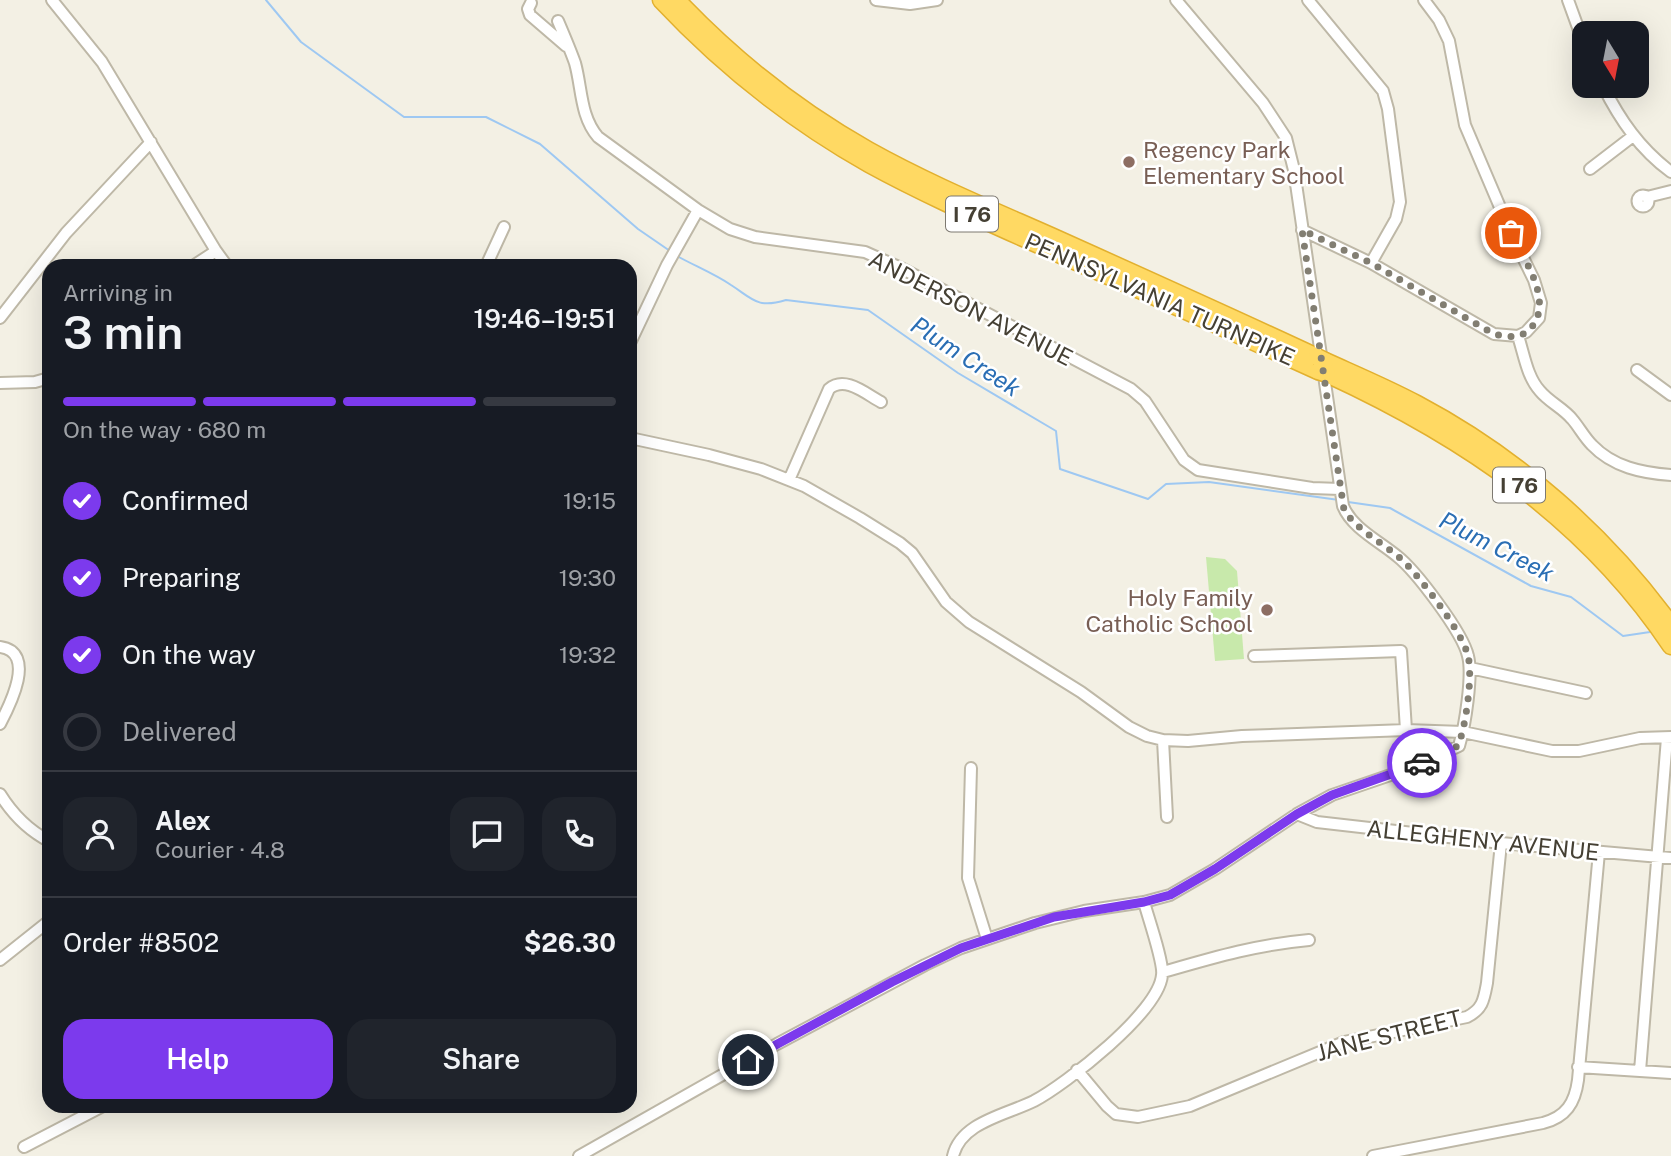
<!DOCTYPE html>
<html lang="en">
<head>
<meta charset="utf-8">
<style>
  :root { --surface:#171b24; --page:#20242c; --text:#f1f3f6; --muted:#9ea1a6; --line:#363941; --accent:#7c3aed }
  body { margin:0; font-family:"Public Sans",sans-serif; background:var(--page); color:var(--text); height:100vh; display:flex; flex-direction:column; font-size:26px; white-space:nowrap }
  * { box-sizing:border-box; margin:0 }
  p { font-size:23px; color:var(--muted) }
  .icon { flex:none; width:38px; height:38px; fill:none; stroke:currentColor; stroke-width:2; stroke-linecap:round; stroke-linejoin:round }
  .map { position:relative; flex:1; overflow:hidden }
  .panel { position:absolute; left:42px; top:259px; width:595px; height:854px; display:flex; flex-direction:column; background:var(--surface); border-radius:21px; box-shadow:0 7px 28px #0002 }
  .panel>* { flex:none }
  .needle { width:46px; rotate:170deg }
  .fabs { position:absolute; left:1572px; top:21px; display:grid; gap:14px }
  .fabs a { display:grid; place-items:center; width:77px; height:77px; border-radius:14px; background:var(--surface); box-shadow:0 7px 28px #0002; font-size:35px }
  .pin { position:absolute; display:grid; place-items:center; width:60px; height:60px; color:#fff; margin:-30px; border:4px solid #fff; border-radius:50%; box-shadow:0 2px 7px #0007 }
  .courier { position:absolute; display:grid; place-items:center; width:70px; height:70px; margin:-35px; border:5px solid #7c3aed; border-radius:50%; background:#fff; color:#222; box-shadow:0 2px 9px #0007 }
  .overview em { font-style:normal; font-weight:600 }
  .overview div { display:flex; flex-direction:column-reverse }
  .overview { display:flex; align-items:center; justify-content:space-between; height:119px; padding:0 21px }
  h1 { font-size:46px; font-weight:600; line-height:52px }
  .bar { display:grid; grid-template-columns:repeat(4,1fr); gap:10px 7px; align-content:center; height:84px; padding:0 21px }
  .bar i { height:9px; border-radius:5px; background:var(--line) }
  .bar .current { background:var(--accent) }
  .bar p { grid-column:span 4 }
  .line { display:flex; align-items:center; gap:18px; padding:0 21px; border-top:2px solid var(--line) }
  .line div { flex:1 }
  .round { display:grid; place-items:center; flex:none; width:74px; height:74px; border-radius:21px; background:var(--page) }
  ol { padding:0 21px; list-style:none }
  li { display:flex; align-items:center; gap:21px; height:77px }
  li p { margin-inline-start:auto }
  li .icon { padding:7px; border-radius:50%; background:var(--accent); color:#fff; stroke-width:4 }
  li:last-child { color:var(--muted) }
  li i { width:38px; height:38px; border:4px solid var(--line); border-radius:50% }
  .cta { display:flex; gap:14px; margin-top:auto; padding:14px 21px }
  .cta a { flex:1; height:80px; border-radius:21px; background:var(--accent); color:#fff; font-size:28px; font-weight:600; line-height:80px; text-align:center }
  .cta a+a { background:var(--page); color:var(--text) }
  .map>svg:first-child { display:block }
  .green { fill:#c8e9ab }
  .lines { fill:none; stroke-linecap:round; stroke-linejoin:round }
  .stream { stroke:#9ec8f2; stroke-width:2 }
  .minor-casing { stroke:#beb8a7; stroke-width:14 }
  .highway-casing { stroke:#e2b02f; stroke-width:19 }
  .minor { stroke:#fff; stroke-width:10 }
  .highway { stroke:#ffd963; stroke-width:16 }
  .highway-bridge-casing { stroke:#e2b02f; stroke-width:19; stroke-linecap:butt }
  .highway-bridge { stroke:#ffd963; stroke-width:16 }
  .done { stroke:#827e72; stroke-width:7; stroke-dasharray:0 12.6 }
  .route { stroke:#7c3aed; stroke-width:9 }
  .education-dot { fill:#8d6e63; stroke:#fff; stroke-width:2.5 }
  .labels { text-anchor:middle; dominant-baseline:central; stroke-width:5; stroke-linejoin:round; paint-order:stroke }
  .shield { fill:#fff; stroke:#7d7971; stroke-width:2 }
  .shield-label { font-size:21px; font-weight:bold; fill:#454034 }
  .education-label { font-size:23px; fill:#785e54; stroke:#fff; text-anchor:start }
  .street-label { font-size:23px; fill:#454034; stroke:#fff }
  .water-label { font-size:24px; font-style:italic; fill:#2a6eb4; stroke:#fff }
</style>
</head>
<body>
<div class="map">
<svg width="1671" height="1156" viewBox="0 0 1671 1156">
  <rect width="100%" height="100%" fill="#f3f0e4"/>
  <path class="green" d="M1206 557 1225 559 1237 571 1244 659 1215 661Z"/>
  <g class="lines">
    <path class="stream" d="M266 0 301 42 404 117H486L540 144 638 229 670 251
      M677 256C695 266 715 274 731 285 753 299 757 309 786 300L868 310 958 373 1056 431 1060 469 1148 499 1166 484 1209 482 1339 500
      M1348 502 1390 508 1531 586 1571 597 1623 636 1650 632"/>
    <defs>
      <path id="minor" d="M52 0 102 62 216 251 227 266
        M876 0 910 4 937 0
        M1308 0 1383 91 1388 109 1400 202 1396 219 1371 263
        M1568 0 1584 44
        M531 3 528 9 530 15 566 46
        M558 21C564 35 570 49 575 63 582 88 580 116 598 137L698 210 730 229 755 237 865 252 901 268 1131 389 1145 401 1184 460 1198 470 1312 488 1340 489
        M1603 86C1620 120 1640 149 1671 172
        M1590 169 1633 136
        M1637.5 201a5.5 5.5 0 1 1 11 0a5.5 5.5 0 1 1-11 0Z
        M1647 197 1671 191
        M1302 230 1371 263 1494 334 1518 336 1526 332 1539 318 1541 303 1534 280 1511 233 1465 125 1449 41 1439 20 1424 0
        M193 266 216 251
        M486 266 504 227
        M0 318 66 233 151 142
        M1518 336C1524 354 1527 377 1540 391 1549 402 1563 408 1572 419 1579 427 1584 437 1592 445 1613 467 1642 473 1671 475
        M630 343 667 265 698 210
        M1637 370 1671 395
        M0 383 35 382 49 378
        M630 438 709 455 761 469 804 486 860 518 900 543 912 553 946 602 969 622 1081 692 1129 727 1147 736 1163 740 1188 741 1242 736 1406 730 1463 732 1552 751H1579L1640 738 1671 737
        M789 480 829 389C845 375 866 394 881 402
        M0 647C37 652 10 705 0 724
        M1254 656 1401 651 1406 730
        M1470 668 1586 693
        M1163 740 1167 817
        M971 768 968 878 987 939
        M0 794C13 815 28 830 49 841
        M1297 814 1317 822 1501 843 1671 858
        M0 960 49 921
        M1163 972C1215 957 1255 945 1309 940
        M1578 1067 1671 1073
        M1077 1070 1107 1106 1116 1114 1138 1117 1190 1106 1344 1042 1467 1017C1483 1009 1484 999 1487 983L1501 843
        M1640 1071 1667 738
        M24 1147 103 1106
        M579 1156 777 1044 925 965 961 948 1035 923 1084 911 1144 902 1170 895 1215 869 1297 814 1332 795 1411 768 1459 746C1465 726 1473 675 1468 656 1463 633 1416 571 1397 556 1379 541 1352 528 1343 506L1294 170 1286 138 1263 103 1176 0
        M953 1156C961 1122 1006 1115 1034 1101 1066 1084 1159 1012 1162 975 1164 963 1148 917 1144 902
        M1373 1156 1543 1123C1566 1117 1575 1103 1578 1080L1599 852"/>
      <path id="highway" d="M661 0C722 65 791 120 869 164 931 198 997 226 1061 255 1147 293 1233 332 1318 371
        M677 0C733 59 797 110 868 150 927 183 990 209 1051 236 1140 276 1229 316 1317 357
        M1325 361C1356 375 1387 388 1417 404 1517 457 1605 534 1671 625
        M1327 374C1464 437 1586 519 1671 646"/>
    </defs>
    <use href="#minor" class="minor-casing"/>
    <use href="#highway" class="highway-casing"/>
    <use href="#minor" class="minor"/>
    <use href="#highway" class="highway"/>
    <defs>
      <path id="highway-bridge" d="M1317 357 1325 361
        M1318 371 1327 374"/>
    </defs>
    <use href="#highway-bridge" class="highway-bridge-casing"/>
    <use href="#highway-bridge" class="highway-bridge"/>
  </g>
  <g class="lines">
    <path class="done" d="M1422 763 1458 746C1466 726 1473 675 1468 656 1463 633 1419 575 1401 559 1382 542 1358 531 1344 510L1302 230 1371 263 1494 334C1507 337 1520 339 1530 329 1555 302 1524 260 1511 233"/>
    <path class="route" d="M748 1060 892 982 961 948 1054 917 1144 902 1170 895 1215 869 1297 814 1332 795 1422 763"/>
  </g>
  <g class="education-dot">
    <circle cx="1129" cy="162" r="7"/>
    <circle cx="1267" cy="610" r="7"/>
  </g>
  <g class="labels">
    <g class="shield">
      <rect x="946" y="196.5" width="52" height="35" rx="5"/>
      <rect x="1493" y="467.5" width="52" height="35" rx="5"/>
    </g>
    <g class="shield-label">
      <text x="972" y="214">I 76</text>
      <text x="1519" y="485">I 76</text>
    </g>
    <g class="education-label">
      <text x="1143" y="149">Regency Park<tspan x="1143" dy="26">Elementary School</tspan></text>
      <text x="1253" y="597" text-anchor="end">Holy Family<tspan x="1253" dy="26">Catholic School</tspan></text>
    </g>
    <g class="street-label">
      <text transform="translate(1160 299) rotate(24)">PENNSYLVANIA TURNPIKE</text>
      <text transform="translate(971 308) rotate(27)">ANDERSON AVENUE</text>
      <text transform="translate(1483 840) rotate(6)">ALLEGHENY AVENUE</text>
      <text transform="translate(1389 1035) rotate(-14)">JANE STREET</text>
    </g>
    <g class="water-label">
      <text transform="translate(966 356) rotate(33)">Plum Creek</text>
      <text transform="translate(1497 546) rotate(27)">Plum Creek</text>
    </g>
  </g>
</svg>
<div class="fabs">
<a><svg class="needle" viewBox="-14 -14 28 28"><path d="M0-13l5 13h-10z" fill="#e53935"/><path d="M0 13l5-13h-10z" fill="#9ea1a6"/></svg></a>
</div>
<div class="pin" style="left:1511px;top:233px;background:#ea580c"><svg class="icon" aria-label="bag" viewBox="0 0 24 24"><path d="M5 8h14l-1 12H6zM9 8a3 3 0 0 1 6 0"/></svg></div>
<div class="pin" style="left:748px;top:1060px;background:#1f2937"><svg class="icon" aria-label="home" viewBox="0 0 24 24"><path d="M3 11l9-7 9 7M6 9v11h12V9"/></svg></div>
<div class="courier" style="left:1422px;top:763px"><svg class="icon" aria-label="car" viewBox="0 0 24 24"><path d="M5 17H2v-5l4-1 3-4h7l3 4 3 1v5h-3M9 17h6M6 11h13"/><circle cx="7" cy="17" r="2"/><circle cx="17" cy="17" r="2"/></svg></div>
<section class="panel">
<div class="overview"><div><h1>3 min</h1><p>Arriving in</p></div><em>19:46–19:51</em></div>
<div class="bar"><i class="current"></i><i class="current"></i><i class="current"></i><i></i><p>On the way · 680 m</p></div>
<ol>
<li><svg class="icon" aria-label="check" viewBox="0 0 24 24"><path d="M5 12l5 5 9-10"/></svg>Confirmed<p>19:15</p></li>
<li><svg class="icon" aria-label="check" viewBox="0 0 24 24"><path d="M5 12l5 5 9-10"/></svg>Preparing<p>19:30</p></li>
<li><svg class="icon" aria-label="check" viewBox="0 0 24 24"><path d="M5 12l5 5 9-10"/></svg>On the way<p>19:32</p></li>
<li><i></i>Delivered</li>
</ol>
<div class="line" style="height:126px"><a class="round"><svg class="icon" aria-label="person" viewBox="0 0 24 24"><circle cx="12" cy="8" r="4"/><path d="M4 21q1-7 8-7t8 7"/></svg></a><div><b>Alex</b><p>Courier · 4.8</p></div><a class="round"><svg class="icon" aria-label="chat" viewBox="0 0 24 24"><path d="M4 5h16v11H9l-5 4z"/></svg></a><a class="round"><svg class="icon" aria-label="phone" viewBox="0 0 24 24"><path d="M5 4h4l2 5-3 2q2 4 5 5l2-3 5 2v4C11 20 4 13 5 4z"/></svg></a></div>
<div class="line" style="height:91px"><div>Order #8502</div><b>$26.30</b></div>
<div class="cta"><a>Help</a><a>Share</a></div>
</section>
</div>
</body>
</html>
